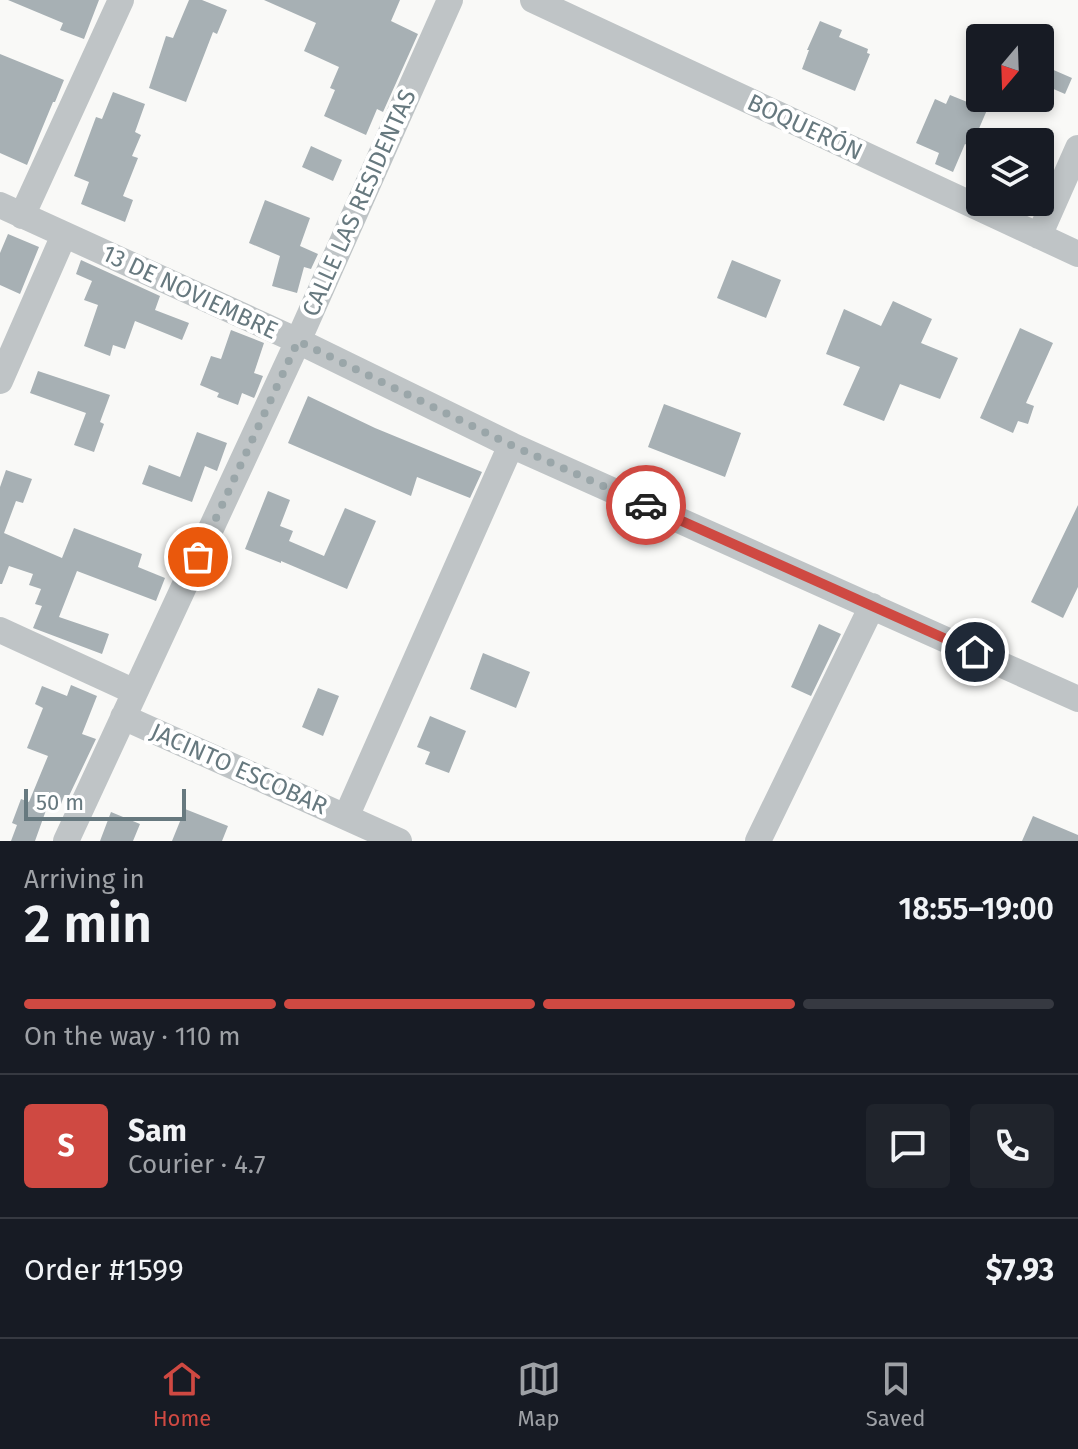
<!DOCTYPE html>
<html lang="en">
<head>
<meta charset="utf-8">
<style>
  :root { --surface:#171b24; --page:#20242c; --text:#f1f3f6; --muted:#9ea1a6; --line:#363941; --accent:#cf4942 }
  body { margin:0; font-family:"Fira Sans",sans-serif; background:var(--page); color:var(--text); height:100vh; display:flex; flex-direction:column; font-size:30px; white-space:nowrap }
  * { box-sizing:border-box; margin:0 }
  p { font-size:26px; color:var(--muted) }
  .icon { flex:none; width:44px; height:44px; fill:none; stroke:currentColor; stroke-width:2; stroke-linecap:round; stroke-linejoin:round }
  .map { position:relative; height:841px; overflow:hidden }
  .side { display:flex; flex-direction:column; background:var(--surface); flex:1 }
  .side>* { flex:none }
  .needle { width:52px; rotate:199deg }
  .controls { position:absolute; left:966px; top:24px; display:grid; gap:16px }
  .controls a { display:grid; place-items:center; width:88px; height:88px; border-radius:8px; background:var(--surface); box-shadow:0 4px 12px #0003; font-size:40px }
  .scale { position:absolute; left:24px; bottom:20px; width:162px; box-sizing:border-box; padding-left:8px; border:4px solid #67797f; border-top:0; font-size:22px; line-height:28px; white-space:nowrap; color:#67797f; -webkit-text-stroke:6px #fff; paint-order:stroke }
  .pin { position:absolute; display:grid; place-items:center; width:68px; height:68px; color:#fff; margin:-34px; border:4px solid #fff; border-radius:50%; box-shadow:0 2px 8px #0007 }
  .courier { position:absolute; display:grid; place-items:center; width:80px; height:80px; margin:-40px; border:6px solid #cf4942; border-radius:50%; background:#fff; color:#222; box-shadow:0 2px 10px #0007 }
  .overview em { font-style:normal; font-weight:600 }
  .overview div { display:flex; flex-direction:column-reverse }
  .overview { display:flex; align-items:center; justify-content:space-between; height:136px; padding:0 24px }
  h1 { font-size:52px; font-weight:600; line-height:60px }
  .bar { display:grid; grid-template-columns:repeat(4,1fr); gap:12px 8px; align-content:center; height:96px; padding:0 24px }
  .bar i { height:10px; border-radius:6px; background:var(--line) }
  .bar .selected { background:var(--accent) }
  .bar p { grid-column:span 4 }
  .line { display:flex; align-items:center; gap:20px; padding:0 24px; border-top:2px solid var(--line) }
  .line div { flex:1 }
  .round { display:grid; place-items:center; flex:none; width:84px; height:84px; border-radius:8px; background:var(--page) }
  .dock { display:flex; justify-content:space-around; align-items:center; height:112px; border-top:2px solid var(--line); background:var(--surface); font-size:22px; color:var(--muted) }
  .dock a { display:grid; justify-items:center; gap:4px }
  .dock .selected { color:var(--accent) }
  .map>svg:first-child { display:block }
  .building { fill:#a7b0b4 }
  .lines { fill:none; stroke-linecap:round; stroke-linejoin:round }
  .street { stroke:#bfc4c6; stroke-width:26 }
  .done { stroke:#9aa6a9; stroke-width:8; stroke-dasharray:0 14.4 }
  .route { stroke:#cf4942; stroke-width:10 }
  .labels { text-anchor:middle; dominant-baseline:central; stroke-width:8; stroke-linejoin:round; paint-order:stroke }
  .street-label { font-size:24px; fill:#67797f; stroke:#fff }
</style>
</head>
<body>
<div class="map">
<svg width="1078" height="841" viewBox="0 0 1078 841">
  <rect width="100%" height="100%" fill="#f9f9f7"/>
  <path class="building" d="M8 0H99L84 39 60 30 63 23Z
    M189 0H202L227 10 217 34 213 32 186 102 149 88 166 36 173 38Z
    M264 0H400L391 21 418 34 383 112 377 109 366 135 324 116 335 90 330 88 339 67 304 51 316 23Z
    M820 21 842 30 839 37 868 49 867 53 870 54 855 91 802 69 809 50H807Z
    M0 54 64 80 55 102H53L27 165 0 153Z
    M1049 68 1072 78 1065 94 1042 84Z
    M113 92 145 104 135 132 141 135 132 156 138 158 123 196 133 200 125 222 81 204 89 182 74 176 96 117 102 119Z
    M950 95 987 110 971 147 965 144 953 172 935 164 939 153 916 143 935 99 946 104Z
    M311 146 342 160 333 181 302 167Z
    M265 200 310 218 300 246 318 254 311 269 304 267 297 293 272 286 280 256 249 243Z
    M8 234 39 247 20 294 0 285V253Z
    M81 260 160 296 155 310 189 323 182 340 135 321 125 349 113 345 110 356 84 346 98 305 84 300 92 281 76 274Z
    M732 260 781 280 766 318 717 298Z
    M893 301 932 319 921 343 958 358 940 399 900 384 884 421 843 405 860 367 826 354 844 309 881 326Z
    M1020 328 1053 343 1026 403 1034 406 1028 424 1018 421 1013 433 980 418Z
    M231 330 264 343 254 373 263 376 255 396 254 398 242 393 238 405 217 397 219 393 200 385 211 356 221 359Z
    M38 371 110 395 100 422 104 424 94 452 74 445 86 413 30 393Z
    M308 396 375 428 482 472 470 498 417 477 411 496 288 443Z
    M664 404 741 433 725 477 648 447Z
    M197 432 227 443 217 471 205 466 192 502 142 484 149 465 180 477Z
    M6 470 32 479 23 503 16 501 4 533 62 558 74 528 142 554 138 567 165 578 156 601 77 571 59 617 109 634 102 654 33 628 42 606 35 604 41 589 29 585 33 574 9 566 2 584H0V487Z
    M268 491 290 500 280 526 293 531 289 541 324 556 345 508 376 521 347 589 281 561V563L245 549Z
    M1078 505V587L1063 618 1031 602Z
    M819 624 841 634 811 696 791 687Z
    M483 653 530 672 516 708 470 689Z
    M71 685 97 696 82 734 96 739 68 798 64 796 61 804 50 799 35 841H11L17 825 12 823 21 799 29 802 48 756 27 748 43 708 35 704 42 686 67 696Z
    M318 688 339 696 323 736 302 727Z
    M430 716 466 731 449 773 425 764 430 752 417 747Z
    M185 809 228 826 222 841H172Z
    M111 812 140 824 133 841H100Z
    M1033 816 1078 835V841H1022Z"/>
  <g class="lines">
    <path class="street" d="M533 0 1078 254
      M0 205 298 341 511 445 1078 699
      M22 216 121 0
      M1039 236 1078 148
      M0 381 64 235
      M0 630 135 692
      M123 717 399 841
      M346 817 511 445
      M66 841 298 341 450 0
      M758 841 872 606"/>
  </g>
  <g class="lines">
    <path class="done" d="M198 557 298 341 511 445 646 505"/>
    <path class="route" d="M646 505 975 652"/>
  </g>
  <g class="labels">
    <g class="street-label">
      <text transform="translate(805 127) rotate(25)">BOQUERÓN</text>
      <text transform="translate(359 203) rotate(-66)">CALLE LAS RESIDENTAS</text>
      <text transform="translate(190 292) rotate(25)">13 DE NOVIEMBRE</text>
      <text transform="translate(239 769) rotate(24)">JACINTO ESCOBAR</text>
    </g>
  </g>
</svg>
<div class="controls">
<a><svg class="needle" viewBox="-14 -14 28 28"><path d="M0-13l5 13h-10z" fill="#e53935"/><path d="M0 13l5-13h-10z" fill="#9ea1a6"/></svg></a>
<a><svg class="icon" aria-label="layers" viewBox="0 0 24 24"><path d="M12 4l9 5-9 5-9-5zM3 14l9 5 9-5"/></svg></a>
</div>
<div class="scale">50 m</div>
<div class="pin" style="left:198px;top:557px;background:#ea580c"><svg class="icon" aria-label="bag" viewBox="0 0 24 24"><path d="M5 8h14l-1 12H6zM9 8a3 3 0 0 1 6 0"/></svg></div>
<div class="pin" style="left:975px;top:652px;background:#1f2937"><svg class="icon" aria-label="home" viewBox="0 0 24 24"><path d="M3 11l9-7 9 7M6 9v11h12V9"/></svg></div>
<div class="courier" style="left:646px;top:505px"><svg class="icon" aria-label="car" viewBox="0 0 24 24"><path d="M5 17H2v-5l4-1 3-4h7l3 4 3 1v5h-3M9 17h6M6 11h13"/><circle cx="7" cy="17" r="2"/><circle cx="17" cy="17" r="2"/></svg></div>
</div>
<section class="side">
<div class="overview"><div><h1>2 min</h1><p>Arriving in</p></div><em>18:55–19:00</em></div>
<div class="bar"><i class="selected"></i><i class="selected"></i><i class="selected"></i><i></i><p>On the way · 110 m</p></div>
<div class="line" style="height:144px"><b class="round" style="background:var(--accent);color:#fff">S</b><div><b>Sam</b><p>Courier · 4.7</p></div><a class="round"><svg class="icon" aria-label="chat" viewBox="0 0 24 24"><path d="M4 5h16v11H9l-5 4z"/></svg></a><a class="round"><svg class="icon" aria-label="phone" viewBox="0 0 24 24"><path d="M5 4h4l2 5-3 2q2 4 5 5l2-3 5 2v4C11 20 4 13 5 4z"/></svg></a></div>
<div class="line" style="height:104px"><div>Order #1599</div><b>$7.93</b></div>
</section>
<nav class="dock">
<a class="selected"><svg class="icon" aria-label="home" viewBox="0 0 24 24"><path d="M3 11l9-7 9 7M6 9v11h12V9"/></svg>Home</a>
<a><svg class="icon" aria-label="map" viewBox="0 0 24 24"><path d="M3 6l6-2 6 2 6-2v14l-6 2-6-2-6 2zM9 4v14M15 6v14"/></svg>Map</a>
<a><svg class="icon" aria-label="saved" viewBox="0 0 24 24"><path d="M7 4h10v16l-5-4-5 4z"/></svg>Saved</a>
</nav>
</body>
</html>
